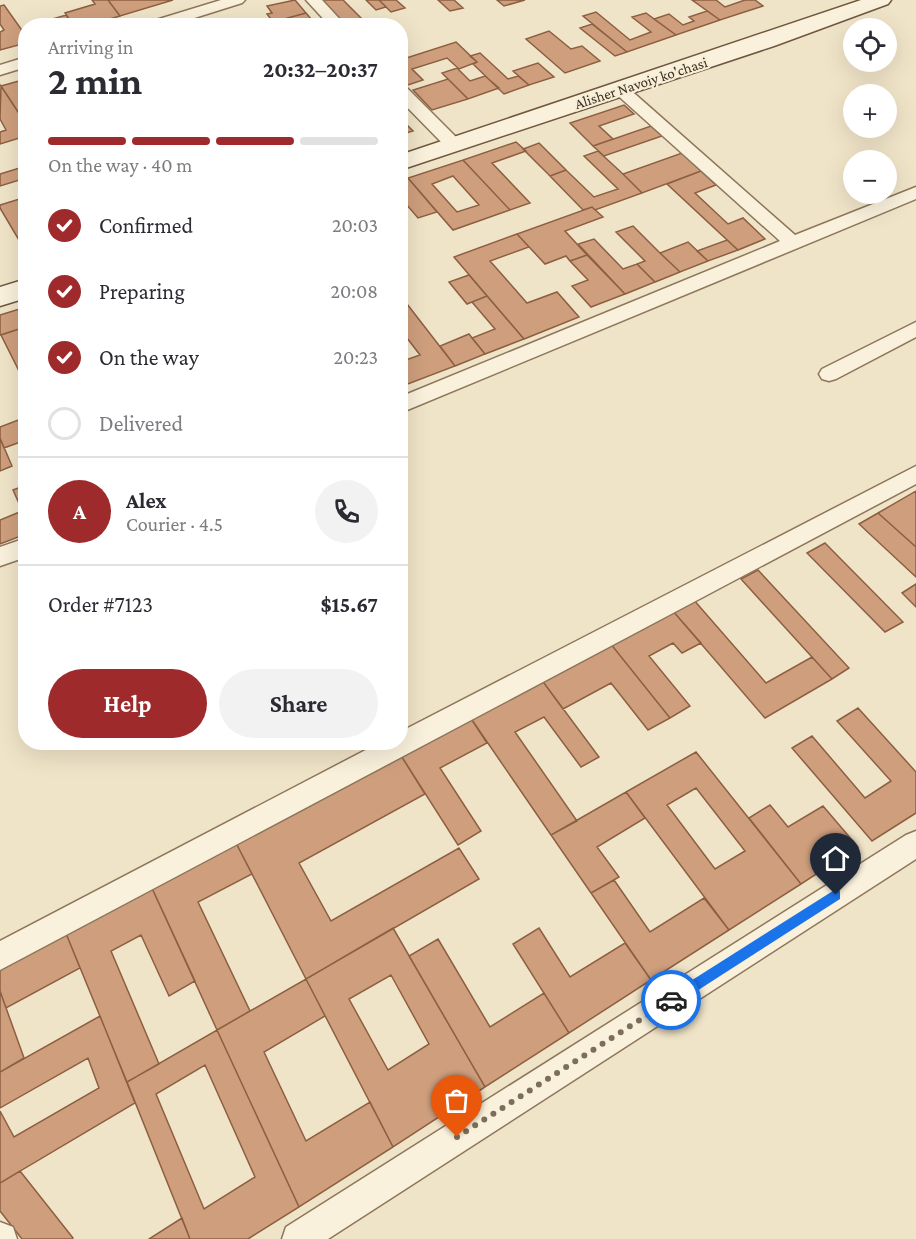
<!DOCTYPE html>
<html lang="en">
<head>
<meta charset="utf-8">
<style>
  :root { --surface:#fff; --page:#f2f2f3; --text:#2b2b33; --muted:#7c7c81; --line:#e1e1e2; --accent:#9e2a2b }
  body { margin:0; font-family:"Crimson Pro",serif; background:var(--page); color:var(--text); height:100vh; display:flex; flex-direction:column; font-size:22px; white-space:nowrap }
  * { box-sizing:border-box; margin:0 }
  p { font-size:20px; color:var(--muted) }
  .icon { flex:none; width:33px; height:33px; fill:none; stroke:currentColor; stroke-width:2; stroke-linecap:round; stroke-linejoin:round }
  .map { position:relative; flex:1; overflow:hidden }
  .panel { position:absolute; left:18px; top:18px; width:390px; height:732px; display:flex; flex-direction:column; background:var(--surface); border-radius:24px; box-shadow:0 6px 24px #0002 }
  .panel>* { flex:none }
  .fabs { position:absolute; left:843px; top:18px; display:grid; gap:12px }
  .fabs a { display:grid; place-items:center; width:54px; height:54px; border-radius:50%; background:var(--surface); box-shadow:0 6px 24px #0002; font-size:30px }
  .pin { position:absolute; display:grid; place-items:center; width:51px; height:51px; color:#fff; margin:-62px -26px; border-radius:50% 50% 50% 0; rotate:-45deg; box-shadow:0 0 6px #0007 }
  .pin .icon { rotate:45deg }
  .courier { position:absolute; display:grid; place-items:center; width:60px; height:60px; margin:-30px; border:4px solid #1a73e8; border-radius:50%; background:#fff; color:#222; box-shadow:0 2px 8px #0007 }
  .headline em { font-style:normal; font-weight:700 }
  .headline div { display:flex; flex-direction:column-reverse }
  .headline { display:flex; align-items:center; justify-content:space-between; height:102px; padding:0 30px }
  h1 { font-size:39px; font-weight:700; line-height:45px }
  .bar { display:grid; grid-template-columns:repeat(4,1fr); gap:9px 6px; align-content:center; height:72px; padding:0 30px }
  .bar i { height:8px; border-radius:4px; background:var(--line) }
  .bar .selected { background:var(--accent) }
  .bar p { grid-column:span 4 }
  .line { display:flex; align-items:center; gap:15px; padding:0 30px; border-top:2px solid var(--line) }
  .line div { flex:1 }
  .round { display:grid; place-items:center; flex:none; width:63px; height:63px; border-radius:32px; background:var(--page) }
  ol { padding:0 30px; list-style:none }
  li { display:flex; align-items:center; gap:18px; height:66px }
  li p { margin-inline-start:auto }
  li .icon { padding:6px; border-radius:50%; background:var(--accent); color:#fff; stroke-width:4 }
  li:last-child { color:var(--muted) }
  li i { width:33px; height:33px; border:3px solid var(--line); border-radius:50% }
  .cta { display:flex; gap:12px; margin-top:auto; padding:12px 30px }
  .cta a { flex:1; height:69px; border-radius:36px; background:var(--accent); color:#fff; font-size:24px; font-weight:700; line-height:69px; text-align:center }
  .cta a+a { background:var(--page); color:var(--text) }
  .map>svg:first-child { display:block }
  .building { fill:#cf9f7d; stroke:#8d5f41; stroke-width:1.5; fill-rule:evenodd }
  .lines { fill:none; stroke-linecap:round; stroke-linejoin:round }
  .street-casing { stroke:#8d765c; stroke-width:3 }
  .secondary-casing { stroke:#6f573f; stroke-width:3 }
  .street { fill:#faf1dc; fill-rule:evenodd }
  .secondary { fill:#faf1dc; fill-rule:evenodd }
  .route { fill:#1a73e8 }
  .done { stroke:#7c6e5b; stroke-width:6; stroke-dasharray:0 10.8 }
  .labels { text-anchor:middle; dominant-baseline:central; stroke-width:4.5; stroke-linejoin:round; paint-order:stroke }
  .far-street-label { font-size:15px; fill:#3d2e20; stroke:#f7eed8 }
</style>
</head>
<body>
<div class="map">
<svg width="916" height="1239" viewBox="0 0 916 1239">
  <rect width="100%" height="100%" fill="#f0e4c8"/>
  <path class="building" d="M92 0H108L120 16 86 26H74L65 13 95 4Z
    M108 0H173L120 16Z
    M295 0 306 13 273 22 267 14 272 13 267 6Z
    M322 0H343L369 26H346Z
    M366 0H379L386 7 376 10Z
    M379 0H396L405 8 391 12Z
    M438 0H454L463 8 450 11Z
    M497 0H525L504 6Z
    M692 0H716L725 7 745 0H755L763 6 720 20Z
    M4 5 26 36V43L0 50V32L4 30 0 24V6Z
    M707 11 720 20 676 35 654 19 669 14 683 25 694 21 689 17Z
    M596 12 630 40 651 32 632 17 646 13 676 35 627 52 583 16Z
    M306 13 317 26H257L273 22Z
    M66 15 74 26H28Z
    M592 24 627 52 615 56 580 28Z
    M549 31 571 49 582 46 600 61 565 73 526 39Z
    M456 42 477 62 459 69 447 58 412 69 423 80 405 86 400 81V60Z
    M480 53 508 79 518 76 529 85 504 94 473 64 477 62 470 56Z
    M538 63 554 77 529 85 513 71Z
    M457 68 470 81 485 76 499 88 468 99 442 73Z
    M26 79V124L1 86Z
    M448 79 468 99 432 110 413 90Z
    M1 86 26 124V136L0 144V132L6 130 0 119Z
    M624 105 634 114 599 126 613 139 593 146 570 123Z
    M400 118 413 131 400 135Z
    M651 126 662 136 604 156 593 146Z
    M516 142 526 151 492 163 530 203 510 210 463 160Z
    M539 143 566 170 550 176 523 149Z
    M598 151 623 174 642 193 595 210 592 207 583 210 550 176 566 170 594 197 618 189 584 156Z
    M682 153 701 171 642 193 623 174Z
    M463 160 510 210 453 230 408 178ZM453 176 479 205 457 212 432 184Z
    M26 166V178L0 186V174Z
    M701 171 716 185 695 193 728 224 743 218 765 239 738 250 667 184Z
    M408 178 437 212 418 218 400 197V181Z
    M26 197V252L0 208V205Z
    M592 207 603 217 565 231 587 255 570 261 566 256 545 264 517 234Z
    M633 226 660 253 680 272 655 282 637 264 645 261 616 232Z
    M517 234 529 247 490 261 527 303 557 292 579 317 524 339 454 257Z
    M594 239 623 269 637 264 655 282 625 294 578 244Z
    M727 240 738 250 708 261 697 251Z
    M688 242 708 261 680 272 660 253Z
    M587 255 625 294 591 307 572 286 588 280 570 261Z
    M469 275 487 296 467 304 449 282Z
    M487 296 524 339 485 354 472 338 495 329 472 302Z
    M407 304 455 366 400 387V362L420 355 400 329V306Z
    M26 307V327L0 335V315Z
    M25 327H26V385L1 335Z
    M469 334 485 354 455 366 440 346Z
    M26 417V440L4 448 0 438V427Z
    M0 438 12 466 0 471Z
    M26 485V519L13 490Z
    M916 491V547L878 513Z
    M22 511 26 519V534L0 544V520Z
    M878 513 916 547V577L859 524Z
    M825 543 903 622 885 632 807 553Z
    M758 570 849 668 832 679 741 579Z
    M916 584V607L902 593Z
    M693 599 766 683 812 657 832 679 765 718 672 610Z
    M672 610 701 643 682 653 673 643 649 656 690 706 670 718 610 643Z
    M610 643 670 718 648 730 611 683 563 709 541 679Z
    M541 679 599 757 581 767 544 717 515 732 577 821 551 835 470 717Z
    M858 708 916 772V813L872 841 792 748 812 736 865 798 891 781 837 721Z
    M470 717 487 743 440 768 481 831 458 845 400 754Z
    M696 752 801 884 729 930 626 792ZM696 788 745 851 715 869 667 805Z
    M400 754 425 794 299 863 331 921 459 848 479 879 306 979 235 841Z
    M626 792 645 818 597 847 619 877 591 893 551 835Z
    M770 805 788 827 823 806 858 847 801 884 749 818Z
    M235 841 252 874 198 902 250 1011 217 1030 151 886Z
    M614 880 650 932 704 898 729 930 651 980 591 893Z
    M151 886 195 981 169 996 141 935 111 951 159 1064 127 1082 65 931Z
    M393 928 485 1087 393 1147 306 979ZM391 975 429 1044 388 1070 349 999Z
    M539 928 570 977 625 943 651 980 569 1033 513 944Z
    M65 931 80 968 6 1008 0 991V966Z
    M438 939 490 1027 544 993 569 1033 485 1087 409 956Z
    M306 979 325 1016 264 1052 306 1141 370 1102 393 1147 299 1207 217 1030Z
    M0 991 24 1058 0 1072Z
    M100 1016 135 1103 0 1183V1111L14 1137 99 1088 88 1058 0 1108V1072Z
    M217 1030 299 1207 248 1239H190L127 1082ZM205 1065 255 1177 204 1209 156 1094Z
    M20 1171 73 1238 72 1239H22L0 1211V1183Z
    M182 1218 190 1239H149Z"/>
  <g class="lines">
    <defs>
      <path id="street" d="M221 0H245L242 3 169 26H144L146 23Z
        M306 0H322L346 26H330Z
        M26 57V67L0 75V65Z
        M400 85 406 87 460 141 463 145 460 149H448L400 100Z
        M621 85 627 87 795 235 916 187V199L400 413V397L780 241 615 93 613 90Z
        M916 322V337L836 379 829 381 822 379 819 374 822 369Z
        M916 466V484L0 970V941L381 742H400V732Z
        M26 538V557L0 566V547Z
        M916 831V859L328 1239H282L286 1227 906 835Z
        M0 1222 13 1227 17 1239H0Z"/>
      <path id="secondary" d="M861 0H891L888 4 774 46 400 170V155Z
        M26 279V298L0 306V287Z"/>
    </defs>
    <use href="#street" class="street-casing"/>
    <use href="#secondary" class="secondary-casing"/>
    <use href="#street" class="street"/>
    <use href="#secondary" class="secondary"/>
  </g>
  <path class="route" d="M836 889 840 891V899L675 1005H667V996Z"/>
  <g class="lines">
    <path class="done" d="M457 1137 671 1000"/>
  </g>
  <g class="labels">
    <g class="far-street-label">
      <text transform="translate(641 83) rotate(-18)">Alisher Navoiy ko'chasi</text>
    </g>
  </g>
</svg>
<div class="fabs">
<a><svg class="icon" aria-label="locate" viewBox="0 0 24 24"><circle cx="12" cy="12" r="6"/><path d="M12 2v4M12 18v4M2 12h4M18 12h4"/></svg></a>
<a>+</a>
<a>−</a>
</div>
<div class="pin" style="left:457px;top:1137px;background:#ea580c"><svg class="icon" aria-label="bag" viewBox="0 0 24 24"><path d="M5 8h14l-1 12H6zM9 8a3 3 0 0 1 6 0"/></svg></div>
<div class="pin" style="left:836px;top:895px;background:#1f2937"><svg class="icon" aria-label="home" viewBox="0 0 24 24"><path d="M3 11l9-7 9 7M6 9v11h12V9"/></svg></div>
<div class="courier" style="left:671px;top:1000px"><svg class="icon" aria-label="car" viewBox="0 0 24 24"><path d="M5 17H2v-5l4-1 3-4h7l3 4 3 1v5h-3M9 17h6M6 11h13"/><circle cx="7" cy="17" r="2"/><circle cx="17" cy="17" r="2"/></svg></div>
<section class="panel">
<div class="headline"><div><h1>2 min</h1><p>Arriving in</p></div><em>20:32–20:37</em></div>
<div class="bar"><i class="selected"></i><i class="selected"></i><i class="selected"></i><i></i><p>On the way · 40 m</p></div>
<ol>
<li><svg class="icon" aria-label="check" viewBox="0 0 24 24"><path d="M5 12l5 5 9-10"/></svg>Confirmed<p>20:03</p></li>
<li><svg class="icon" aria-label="check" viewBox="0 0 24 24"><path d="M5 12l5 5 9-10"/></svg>Preparing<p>20:08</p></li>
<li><svg class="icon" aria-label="check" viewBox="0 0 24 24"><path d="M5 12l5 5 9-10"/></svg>On the way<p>20:23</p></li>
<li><i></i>Delivered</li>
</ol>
<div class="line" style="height:108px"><b class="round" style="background:var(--accent);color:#fff">A</b><div><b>Alex</b><p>Courier · 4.5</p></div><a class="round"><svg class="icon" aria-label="phone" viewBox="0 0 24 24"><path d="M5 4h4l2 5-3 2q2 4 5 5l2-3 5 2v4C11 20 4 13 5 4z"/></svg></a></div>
<div class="line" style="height:78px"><div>Order #7123</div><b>$15.67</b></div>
<div class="cta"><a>Help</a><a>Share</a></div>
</section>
</div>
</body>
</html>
